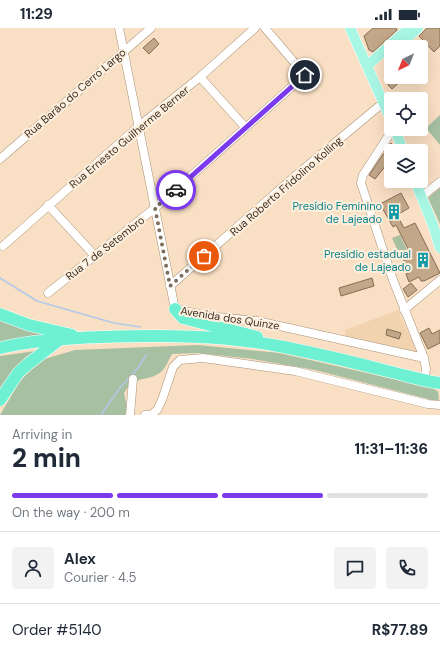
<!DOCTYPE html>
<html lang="en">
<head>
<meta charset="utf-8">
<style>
  :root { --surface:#fff; --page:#f2f2f3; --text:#1f2937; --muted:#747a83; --line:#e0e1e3; --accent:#7c3aed }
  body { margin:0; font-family:"DM Sans",sans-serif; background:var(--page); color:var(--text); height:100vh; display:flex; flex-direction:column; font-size:15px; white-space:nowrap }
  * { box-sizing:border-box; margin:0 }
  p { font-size:13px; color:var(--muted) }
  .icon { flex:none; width:22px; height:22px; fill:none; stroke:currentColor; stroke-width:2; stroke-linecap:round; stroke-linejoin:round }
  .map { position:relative; height:387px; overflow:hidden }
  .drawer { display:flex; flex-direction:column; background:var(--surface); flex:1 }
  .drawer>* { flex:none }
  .needle { width:26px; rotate:223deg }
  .fabs { position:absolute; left:384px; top:12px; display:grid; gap:8px }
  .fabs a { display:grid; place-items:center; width:44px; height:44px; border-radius:4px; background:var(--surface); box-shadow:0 4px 16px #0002; font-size:20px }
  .pin { position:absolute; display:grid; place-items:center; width:34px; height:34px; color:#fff; margin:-17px; border:2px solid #fff; border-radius:50%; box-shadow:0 1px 4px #0007 }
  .courier { position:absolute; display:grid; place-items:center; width:40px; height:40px; margin:-20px; border:3px solid #7c3aed; border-radius:50%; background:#fff; color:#222; box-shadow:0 1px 5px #0007 }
  .overview em { font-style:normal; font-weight:800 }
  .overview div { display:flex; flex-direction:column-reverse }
  .overview { display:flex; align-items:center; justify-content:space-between; height:68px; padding:0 12px }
  h1 { font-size:26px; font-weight:800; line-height:30px }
  .bar { display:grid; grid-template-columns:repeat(4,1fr); gap:6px 4px; align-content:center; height:48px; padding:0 12px }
  .bar i { height:5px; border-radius:3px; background:var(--line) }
  .bar .active { background:var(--accent) }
  .bar p { grid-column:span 4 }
  .line { display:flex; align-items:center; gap:10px; padding:0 12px; border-top:1px solid var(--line) }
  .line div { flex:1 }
  .round { display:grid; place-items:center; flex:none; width:42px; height:42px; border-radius:4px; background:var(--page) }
  .status { display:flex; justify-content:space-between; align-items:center; height:28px; padding:0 20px; background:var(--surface); direction:ltr }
  .status svg { height:11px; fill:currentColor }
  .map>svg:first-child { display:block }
  .built { fill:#f2d3b0 }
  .green { fill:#a7c0a1 }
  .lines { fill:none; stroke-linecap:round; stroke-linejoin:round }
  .stream { stroke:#b2c9ea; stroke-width:1.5 }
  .building { fill:#c2a788; stroke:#846e54 }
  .minor-casing { stroke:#ab9379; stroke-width:9 }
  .major-casing { stroke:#fff; stroke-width:11 }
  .highway-casing { stroke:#fff; stroke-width:13 }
  .minor { stroke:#fff; stroke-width:8 }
  .major { stroke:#a8f7e4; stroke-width:10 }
  .highway { stroke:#6ef1d2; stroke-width:12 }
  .done { stroke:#7e6e5d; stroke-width:4; stroke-dasharray:0 7.2 }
  .route { stroke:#7c3aed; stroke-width:5 }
  .labels { text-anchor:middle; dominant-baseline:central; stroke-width:4; stroke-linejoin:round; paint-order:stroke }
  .street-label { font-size:11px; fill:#3b3126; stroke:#feefdd }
  .culture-label { font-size:11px; fill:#0d838f; stroke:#feefdd; text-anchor:end }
</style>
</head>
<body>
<div class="status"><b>11:29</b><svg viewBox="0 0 49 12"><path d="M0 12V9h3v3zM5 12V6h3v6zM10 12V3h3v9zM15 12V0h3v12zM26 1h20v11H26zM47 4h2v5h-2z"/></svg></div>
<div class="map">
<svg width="440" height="387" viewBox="0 0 440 387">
  <rect width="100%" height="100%" fill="#f9dfc3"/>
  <path class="built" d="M398 282 418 326 345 309V302Z"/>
  <path class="green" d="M440 87V117L426 100Z
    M440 160V196L428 170Z
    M400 207 408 224 400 228 392 210Z
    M0 289 60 308 0 317Z
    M198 317 279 325 433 360 438 364 439 371 436 373 315 342 253 331 198 325 172 326C169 331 166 339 162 343 149 355 136 345 124 365L127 379 125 387H0L20 353 41 332 75 322Z
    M43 322 0 366V328Z"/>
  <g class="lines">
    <path class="stream" d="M0 250 37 273 114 295 140 299
      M101 387 119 361 138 340 146 327"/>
  </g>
  <path class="building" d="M373 0H396L397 2 373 24 369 22 364 8Z
    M427 0H440V18L434 24 419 8Z
    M154 10 159 16 149 26 143 20Z
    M392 49H405L392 61 388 57V53Z
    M391 115 396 123H391V131L375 151 369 147Z
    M401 165 409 180 397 187 404 200 415 195 440 245 424 253H421L419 249 409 254 406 246 409 245 403 233 412 229 396 197 393 199 380 176Z
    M372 250 374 258 341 268 339 260Z
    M411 255 417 262 408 269 403 261Z
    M429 300 432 306 440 302V315L428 321 420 305Z
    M387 301 401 305 399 311 386 307Z"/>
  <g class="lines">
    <defs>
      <path id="minor" d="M119 0 175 281 208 288 257 293 424 330
        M200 49 245 99
        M393 101 363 147 361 155 393 252 424 330 426 341 424 352
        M0 131 151 0
        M421 169 440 154
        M48 177 95 228
        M3 218 139 98 200 49 255 0
        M170 258 294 149 384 74
        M48 265 155 180 305 47 265 0
        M404 282 440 252
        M130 387 133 351
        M145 387H151L157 382 162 372 173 339 180 332 203 330 295 343 428 376 440 377"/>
      <path id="major" d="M350 0 391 92
        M406 11 418 0
        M367 38 409 0
        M395 101 403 123
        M415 153 433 197 440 220"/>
      <path id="highway" d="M175 281 183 290 257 309
        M0 286 29 297 72 307
        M0 320C33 312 68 310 102 309 162 307 224 307 284 319 318 326 353 334 387 343 405 347 422 353 440 355
        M0 372 18 345 28 336 59 312"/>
    </defs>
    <use href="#minor" class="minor-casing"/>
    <use href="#major" class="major-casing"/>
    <use href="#highway" class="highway-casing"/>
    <use href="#minor" class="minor"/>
    <use href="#major" class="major"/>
    <use href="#highway" class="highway"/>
  </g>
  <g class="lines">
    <path class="done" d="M176 162 155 180 170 258 204 228"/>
    <path class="route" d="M176 162 305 47"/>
  </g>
  <defs>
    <symbol id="building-bare" viewBox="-9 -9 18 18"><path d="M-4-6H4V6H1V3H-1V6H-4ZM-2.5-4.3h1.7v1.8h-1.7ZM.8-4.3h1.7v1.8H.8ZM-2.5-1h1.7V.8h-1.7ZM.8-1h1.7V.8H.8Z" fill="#0f9aa8" stroke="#feefdd" stroke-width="2.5" paint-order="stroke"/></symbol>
  </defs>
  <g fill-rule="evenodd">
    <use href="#building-bare" x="383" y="173" width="22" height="22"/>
    <use href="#building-bare" x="412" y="221" width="22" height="22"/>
  </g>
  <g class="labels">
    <g class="street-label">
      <text transform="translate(75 65) rotate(-41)">Rua Barão do Cerro Largo</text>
      <text transform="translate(129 109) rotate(-40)">Rua Ernesto Guilherme Berner</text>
      <text transform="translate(286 158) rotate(-41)">Rua Roberto Fridolino Kolling</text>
      <text transform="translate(105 220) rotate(-38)">Rua 7 de Setembro</text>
      <text transform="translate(230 290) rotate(9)">Avenida dos Quinze</text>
    </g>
    <g class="culture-label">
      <text x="382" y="178">Presídio Feminino<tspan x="382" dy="13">de Lajeado</tspan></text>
      <text x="411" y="226">Presídio estadual<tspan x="411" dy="13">de Lajeado</tspan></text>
    </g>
  </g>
</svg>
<div class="fabs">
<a><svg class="needle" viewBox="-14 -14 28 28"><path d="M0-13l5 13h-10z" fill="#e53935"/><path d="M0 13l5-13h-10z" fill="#747a83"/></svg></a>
<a><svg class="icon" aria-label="locate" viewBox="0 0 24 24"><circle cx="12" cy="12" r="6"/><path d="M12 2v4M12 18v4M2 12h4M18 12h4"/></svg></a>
<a><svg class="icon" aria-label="layers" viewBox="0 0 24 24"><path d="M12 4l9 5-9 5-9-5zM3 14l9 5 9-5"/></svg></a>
</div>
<div class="pin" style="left:204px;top:228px;background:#ea580c"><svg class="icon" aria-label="bag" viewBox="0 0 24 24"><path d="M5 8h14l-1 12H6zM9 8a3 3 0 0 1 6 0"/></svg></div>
<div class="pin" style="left:305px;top:47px;background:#1f2937"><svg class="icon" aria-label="home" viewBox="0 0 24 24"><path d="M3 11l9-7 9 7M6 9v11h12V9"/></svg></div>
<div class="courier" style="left:176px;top:162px"><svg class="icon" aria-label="car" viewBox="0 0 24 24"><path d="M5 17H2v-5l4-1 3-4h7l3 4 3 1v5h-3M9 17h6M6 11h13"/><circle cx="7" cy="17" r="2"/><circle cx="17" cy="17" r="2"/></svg></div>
</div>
<section class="drawer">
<div class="overview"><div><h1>2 min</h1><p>Arriving in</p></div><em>11:31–11:36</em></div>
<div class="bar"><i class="active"></i><i class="active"></i><i class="active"></i><i></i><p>On the way · 200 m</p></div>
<div class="line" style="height:72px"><a class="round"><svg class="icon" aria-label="person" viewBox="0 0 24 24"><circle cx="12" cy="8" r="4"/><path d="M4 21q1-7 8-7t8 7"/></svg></a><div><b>Alex</b><p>Courier · 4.5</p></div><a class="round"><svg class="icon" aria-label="chat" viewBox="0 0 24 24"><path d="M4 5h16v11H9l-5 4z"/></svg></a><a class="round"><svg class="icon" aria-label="phone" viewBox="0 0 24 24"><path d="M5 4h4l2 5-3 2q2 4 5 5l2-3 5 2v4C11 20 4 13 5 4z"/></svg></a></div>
<div class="line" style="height:52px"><div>Order #5140</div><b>R$77.89</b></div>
</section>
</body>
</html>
